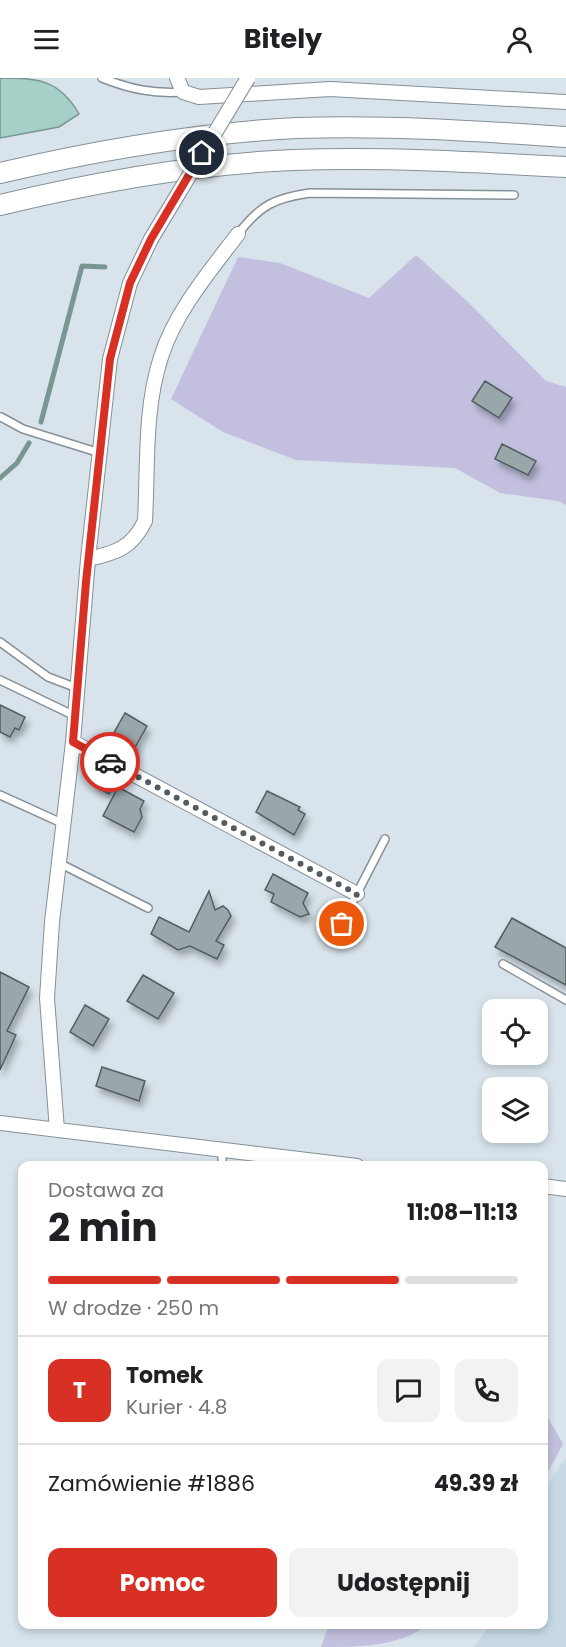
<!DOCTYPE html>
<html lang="pl">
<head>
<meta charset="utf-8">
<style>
  :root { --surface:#fff; --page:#f2f2f2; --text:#202124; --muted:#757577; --line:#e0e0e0; --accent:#d93025 }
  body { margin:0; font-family:Poppins,sans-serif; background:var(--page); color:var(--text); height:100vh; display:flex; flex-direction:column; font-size:22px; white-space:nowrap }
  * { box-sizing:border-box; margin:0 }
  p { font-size:20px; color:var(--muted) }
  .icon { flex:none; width:33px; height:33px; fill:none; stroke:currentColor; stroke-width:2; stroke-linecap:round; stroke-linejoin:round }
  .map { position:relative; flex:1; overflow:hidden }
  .panel { position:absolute; left:18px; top:1083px; width:530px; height:468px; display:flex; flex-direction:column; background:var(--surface); border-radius:12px; box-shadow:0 3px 9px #0003 }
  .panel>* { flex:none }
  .buttons { position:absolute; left:482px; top:921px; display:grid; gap:12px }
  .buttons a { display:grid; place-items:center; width:66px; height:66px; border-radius:12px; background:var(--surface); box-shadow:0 3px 9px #0003; font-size:30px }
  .pin { position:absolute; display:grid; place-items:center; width:51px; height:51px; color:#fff; margin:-26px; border:3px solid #fff; border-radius:50%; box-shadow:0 2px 6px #0007 }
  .courier { position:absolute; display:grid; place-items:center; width:60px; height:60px; margin:-30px; border:4px solid #d93025; border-radius:50%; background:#fff; color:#222; box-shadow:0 2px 8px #0007 }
  .head em { font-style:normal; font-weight:700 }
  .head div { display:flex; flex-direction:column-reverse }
  .head { display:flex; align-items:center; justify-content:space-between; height:102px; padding:0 30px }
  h1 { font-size:39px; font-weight:700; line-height:45px }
  .bar { display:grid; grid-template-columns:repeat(4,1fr); gap:9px 6px; align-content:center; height:72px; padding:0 30px }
  .bar i { height:8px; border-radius:4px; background:var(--line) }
  .bar .selected { background:var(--accent) }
  .bar p { grid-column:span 4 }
  .line { display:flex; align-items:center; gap:15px; padding:0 30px; border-top:2px solid var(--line) }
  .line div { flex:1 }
  .round { display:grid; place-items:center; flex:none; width:63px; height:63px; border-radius:12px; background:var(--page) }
  .action { display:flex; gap:12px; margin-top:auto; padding:12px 30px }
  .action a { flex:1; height:69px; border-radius:12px; background:var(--accent); color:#fff; font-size:24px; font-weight:700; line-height:69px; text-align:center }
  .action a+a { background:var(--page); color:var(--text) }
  header { display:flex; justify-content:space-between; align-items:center; height:78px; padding:0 30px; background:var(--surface); font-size:27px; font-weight:700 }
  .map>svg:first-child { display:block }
  .built { fill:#c6d9e5 }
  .green { fill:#c3c0df }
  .water { fill:#a6cfc8; stroke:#789692; stroke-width:1.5 }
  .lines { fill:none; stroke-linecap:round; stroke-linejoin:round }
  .stream { stroke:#789692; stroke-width:5 }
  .building { fill:#99a7aa; stroke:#515e60; stroke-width:1.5; filter:url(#shadow) }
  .service-casing { stroke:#859097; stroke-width:10 }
  .minor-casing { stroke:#859097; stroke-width:16 }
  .secondary-casing { stroke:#859097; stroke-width:22 }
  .service { stroke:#fff; stroke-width:7 }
  .minor { stroke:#fff; stroke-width:14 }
  .secondary { stroke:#fff; stroke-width:20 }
  .minor-bridge-casing { stroke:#859097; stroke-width:16; stroke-linecap:butt }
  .minor-bridge { stroke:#fff; stroke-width:14 }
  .done { stroke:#555b5f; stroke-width:6; stroke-dasharray:0 10.8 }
  .route { stroke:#d93025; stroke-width:8 }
</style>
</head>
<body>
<header><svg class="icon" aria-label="menu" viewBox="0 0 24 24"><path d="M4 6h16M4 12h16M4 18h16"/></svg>Bitely<svg class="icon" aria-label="person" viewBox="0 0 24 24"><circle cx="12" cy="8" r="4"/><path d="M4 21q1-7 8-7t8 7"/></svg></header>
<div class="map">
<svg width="566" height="1569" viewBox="0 0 566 1569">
  <defs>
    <filter id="shadow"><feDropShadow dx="3.5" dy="6" stdDeviation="3" flood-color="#0004"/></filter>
  </defs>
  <rect width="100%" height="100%" fill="#d8e3eb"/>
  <path class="built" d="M566 1380V1569H474L490 1547 543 1546V1413Z"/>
  <path class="green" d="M416 177 468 224 546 303 566 309V427L558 423 500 415 455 390 296 382 223 354 171 321 238 179 280 185 369 220Z
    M543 1331 563 1366 543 1403Z
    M329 1547V1546L428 1547C398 1569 359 1569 321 1569Z"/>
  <path class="water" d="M0 0C37 0 59 1 79 36L59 49 0 60Z"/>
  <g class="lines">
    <path class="stream" d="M41 344 82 188 105 189
      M0 400 17 385 29 365"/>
  </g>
  <path class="building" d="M485 303 512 320 499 340 472 323Z
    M502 366 536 383 528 397 495 381Z
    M0 627 25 639 19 652 15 650 10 659 0 654Z
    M125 635 147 648 133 673 111 660Z
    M102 694 117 701 109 716 95 708Z
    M118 709 144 723 140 731 142 739 134 754 103 738Z
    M267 713 300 729 298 732 305 736 294 757 256 734Z
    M273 796 308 815 303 825 309 836 300 839 271 824 274 816 265 812Z
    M209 813 215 832 223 828 228 832 231 838 216 863 224 867 217 881 190 868 178 872 151 856 159 839 189 854Z
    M512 840 566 870V907L495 869Z
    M0 894 29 909 7 953 16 957 0 992Z
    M143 897 174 915 158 941 127 923Z
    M85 927 109 941 93 968 70 954Z
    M102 989 145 1003 139 1023 96 1008Z"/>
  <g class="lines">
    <defs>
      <path id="service" d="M102 0C130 11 153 16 183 14
        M238 156C260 127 275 120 310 115L514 117
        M1 339 23 351 100 375
        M0 564 48 599 77 610
        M0 602 75 638
        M0 717 64 746
        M59 785 148 830
        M334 860 385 761
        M503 886 566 922
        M222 1088V1072"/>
      <path id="minor" d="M177 0 183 14 199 19 330 11 566 24
        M88 481 110 281 130 205 151 161
        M73 664 357 816
        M0 1045 357 1088
        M57 1052 47 920 52 844 73 664 88 481C116 475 132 470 145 443 148 389 144 331 161 279 175 234 210 193 238 156
        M543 1108 566 1111"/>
      <path id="secondary" d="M0 95C98 72 197 55 297 50 387 47 477 53 566 59
        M0 127C95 104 195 86 293 82 384 79 475 84 566 89"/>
    </defs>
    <use href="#service" class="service-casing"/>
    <use href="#minor" class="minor-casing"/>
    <use href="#secondary" class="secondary-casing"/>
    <use href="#service" class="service"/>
    <use href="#minor" class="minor"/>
    <use href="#secondary" class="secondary"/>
    <defs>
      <path id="minor-bridge" d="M151 161 248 0"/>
    </defs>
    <use href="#minor-bridge" class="minor-bridge-casing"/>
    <use href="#minor-bridge" class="minor-bridge"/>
  </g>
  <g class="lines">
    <path class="done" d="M110 684 357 816 342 846"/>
    <path class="route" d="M110 684 73 664 86 504 110 281 130 205 151 161 202 75"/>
  </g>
</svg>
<div class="buttons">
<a><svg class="icon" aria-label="locate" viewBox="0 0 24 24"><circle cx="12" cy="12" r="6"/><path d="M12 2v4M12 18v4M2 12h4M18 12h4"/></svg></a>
<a><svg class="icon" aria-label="layers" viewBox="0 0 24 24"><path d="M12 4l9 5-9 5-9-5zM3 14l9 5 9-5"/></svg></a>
</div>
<div class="pin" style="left:342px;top:846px;background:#ea580c"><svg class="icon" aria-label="bag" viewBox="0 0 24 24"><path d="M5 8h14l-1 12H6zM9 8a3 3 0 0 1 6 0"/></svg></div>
<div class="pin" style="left:202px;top:75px;background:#1f2937"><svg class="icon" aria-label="home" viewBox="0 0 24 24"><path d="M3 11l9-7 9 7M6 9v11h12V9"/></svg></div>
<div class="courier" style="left:110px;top:684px"><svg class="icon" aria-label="car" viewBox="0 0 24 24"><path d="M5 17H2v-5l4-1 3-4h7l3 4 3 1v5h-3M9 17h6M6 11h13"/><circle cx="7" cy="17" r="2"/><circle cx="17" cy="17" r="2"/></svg></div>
<section class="panel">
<div class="head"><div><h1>2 min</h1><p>Dostawa za</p></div><em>11:08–11:13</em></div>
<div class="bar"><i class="selected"></i><i class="selected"></i><i class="selected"></i><i></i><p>W drodze · 250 m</p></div>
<div class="line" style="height:108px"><b class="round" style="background:var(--accent);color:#fff">T</b><div><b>Tomek</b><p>Kurier · 4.8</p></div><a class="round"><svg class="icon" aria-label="chat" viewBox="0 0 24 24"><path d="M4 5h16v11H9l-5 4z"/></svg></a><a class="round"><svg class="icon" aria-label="phone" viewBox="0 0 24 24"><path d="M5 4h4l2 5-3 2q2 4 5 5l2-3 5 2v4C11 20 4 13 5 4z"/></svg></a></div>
<div class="line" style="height:78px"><div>Zamówienie #1886</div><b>49.39 zł</b></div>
<div class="action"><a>Pomoc</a><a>Udostępnij</a></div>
</section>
</div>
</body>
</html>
